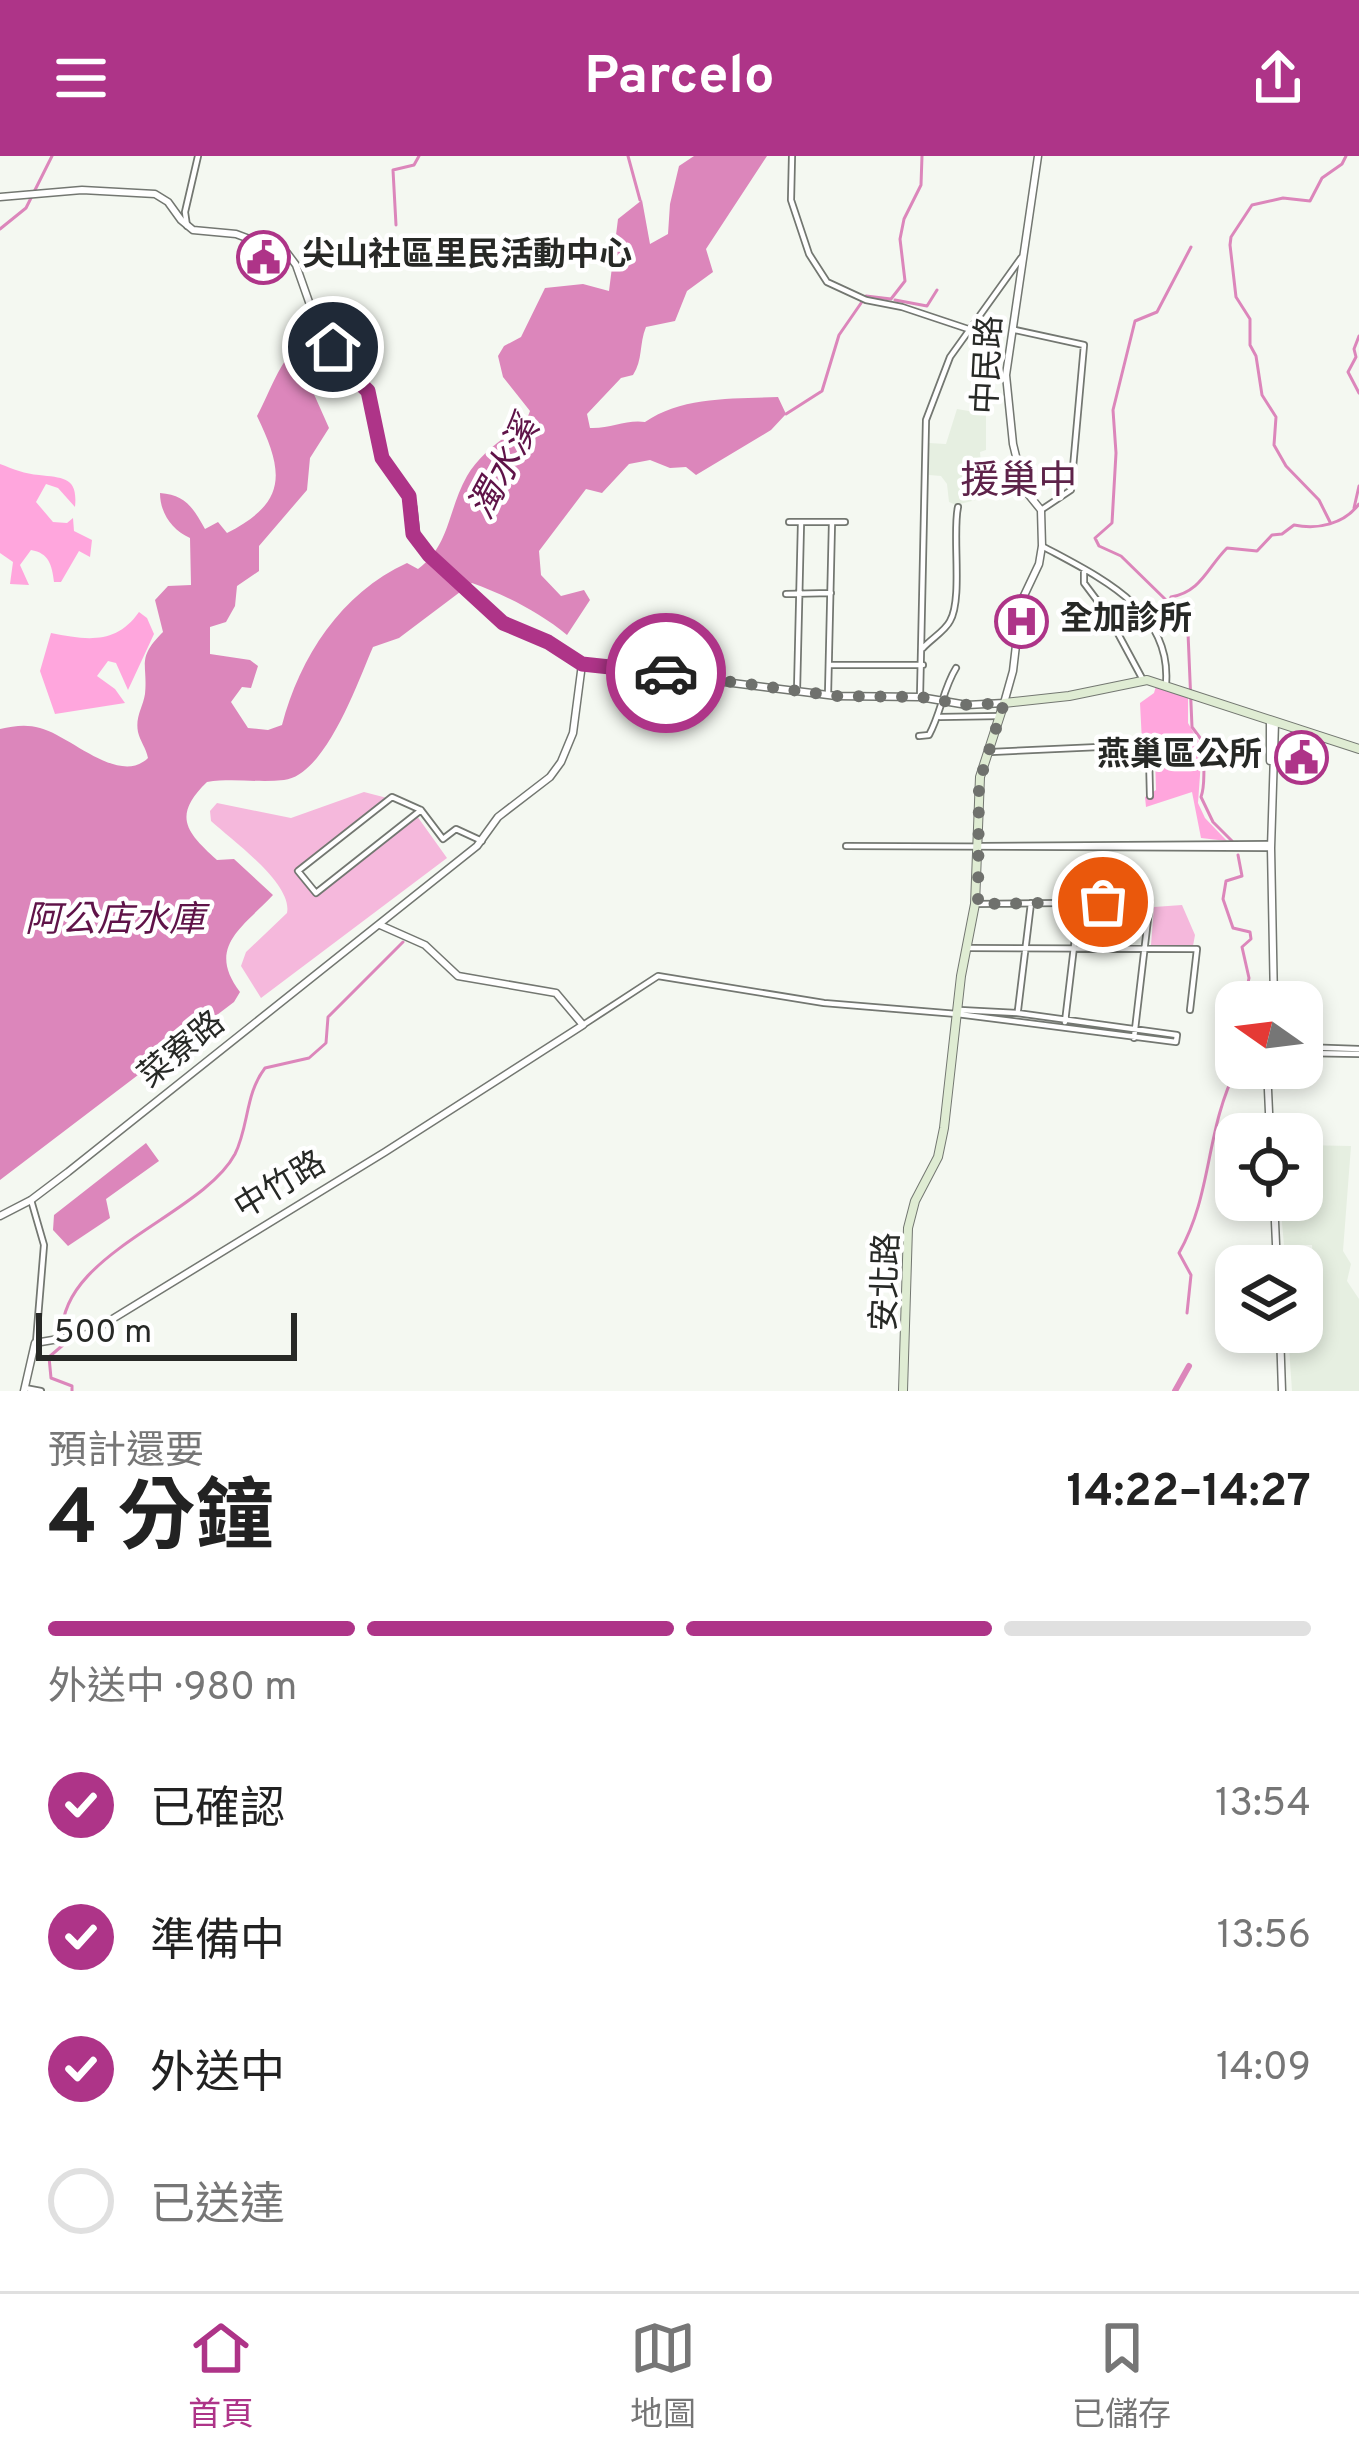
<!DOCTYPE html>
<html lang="zh-TW">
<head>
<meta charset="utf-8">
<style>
  :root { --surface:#fff; --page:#f6f6f6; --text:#222; --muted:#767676; --line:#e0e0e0; --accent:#ae3488 }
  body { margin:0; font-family:Overpass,"Noto Sans TC",sans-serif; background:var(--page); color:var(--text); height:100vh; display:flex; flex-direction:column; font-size:45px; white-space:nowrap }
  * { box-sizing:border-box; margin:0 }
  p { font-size:39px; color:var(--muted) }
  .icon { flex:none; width:66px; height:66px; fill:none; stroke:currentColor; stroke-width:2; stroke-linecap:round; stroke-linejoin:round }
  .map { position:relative; height:1235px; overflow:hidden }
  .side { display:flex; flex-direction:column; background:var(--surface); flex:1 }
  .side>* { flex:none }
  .needle { width:78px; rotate:284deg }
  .controls { position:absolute; left:1215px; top:825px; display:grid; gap:24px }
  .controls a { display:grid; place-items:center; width:108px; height:108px; border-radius:24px; background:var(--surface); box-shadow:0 6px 18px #0003; font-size:60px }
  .scale { position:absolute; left:36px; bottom:30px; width:261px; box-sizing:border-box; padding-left:12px; border:6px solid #272926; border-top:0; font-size:33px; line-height:42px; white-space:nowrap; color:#272926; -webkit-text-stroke:9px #fff; paint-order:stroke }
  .pin { position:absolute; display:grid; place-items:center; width:102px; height:102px; color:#fff; margin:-51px; border:6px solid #fff; border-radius:50%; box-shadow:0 3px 12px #0007 }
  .courier { position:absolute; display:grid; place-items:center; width:120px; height:120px; margin:-60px; border:9px solid #ae3488; border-radius:50%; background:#fff; color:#222; box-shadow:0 3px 15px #0007 }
  .overview em { font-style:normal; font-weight:700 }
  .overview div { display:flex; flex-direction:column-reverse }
  .overview { display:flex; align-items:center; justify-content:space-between; height:204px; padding:0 48px }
  h1 { font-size:78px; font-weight:700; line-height:90px }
  .bar { display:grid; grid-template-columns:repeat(4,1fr); gap:18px 12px; align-content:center; height:144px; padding:0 48px }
  .bar i { height:15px; border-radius:9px; background:var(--line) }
  .bar .current { background:var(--accent) }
  .bar p { grid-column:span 4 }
  ol { padding:0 48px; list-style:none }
  li { display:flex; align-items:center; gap:36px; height:132px }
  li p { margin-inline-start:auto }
  li .icon { padding:12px; border-radius:50%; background:var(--accent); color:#fff; stroke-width:4 }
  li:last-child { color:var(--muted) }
  li i { width:66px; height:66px; border:6px solid var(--line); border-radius:50% }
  header { display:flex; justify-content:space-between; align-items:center; height:156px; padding:0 48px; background:var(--accent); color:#fff; font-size:54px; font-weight:700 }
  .menu { display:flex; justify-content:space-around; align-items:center; height:168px; border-top:3px solid var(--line); background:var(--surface); font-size:33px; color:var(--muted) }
  .menu a { display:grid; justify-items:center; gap:6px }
  .menu .current { color:var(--accent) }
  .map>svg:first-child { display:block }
  .built { fill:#e6efe1 }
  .green { fill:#f5b8dc }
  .forest { fill:#ffa6dd }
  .water { fill:#dc86bb }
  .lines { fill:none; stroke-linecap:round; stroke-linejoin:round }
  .stream { stroke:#dc86bb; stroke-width:3 }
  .canal { stroke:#dc86bb; stroke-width:6 }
  .minor-casing { stroke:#737771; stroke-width:8 }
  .tertiary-casing { stroke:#737771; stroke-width:9 }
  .secondary-casing { stroke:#737771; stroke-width:10 }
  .minor { stroke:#fff; stroke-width:4.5 }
  .tertiary { stroke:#fff; stroke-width:6 }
  .secondary { stroke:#dfecd3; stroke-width:8 }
  .done { stroke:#6f716d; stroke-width:12; stroke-dasharray:0 21.6 }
  .route { stroke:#ae3488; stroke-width:15 }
  .labels { text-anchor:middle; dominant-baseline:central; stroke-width:9; stroke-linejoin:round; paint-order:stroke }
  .poi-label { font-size:33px; font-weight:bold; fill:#272926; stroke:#fff; text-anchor:start }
  .street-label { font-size:33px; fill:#272926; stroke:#fff }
  .water-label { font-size:36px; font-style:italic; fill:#5f1348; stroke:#fff }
  .quarter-label { font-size:39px; fill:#5e234a; stroke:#fff }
</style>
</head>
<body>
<header><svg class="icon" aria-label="menu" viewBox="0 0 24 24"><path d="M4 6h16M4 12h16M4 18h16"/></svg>Parcelo<svg class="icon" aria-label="share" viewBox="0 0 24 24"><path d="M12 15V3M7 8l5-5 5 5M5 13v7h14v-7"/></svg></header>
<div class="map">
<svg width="1359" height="1235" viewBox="0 0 1359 1235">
  <rect width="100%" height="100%" fill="#f4f8f1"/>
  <path class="built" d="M957 253 986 258V294L980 296 984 342 956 349 949 346 947 328 941 320 929 319V287L946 288Z
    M1302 989 1351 990 1343 1095 1351 1108 1347 1125 1359 1143V1235H1292L1288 1176H1302V1152L1315 1151 1312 1089H1284L1280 1044H1302Z"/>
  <path class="green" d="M364 636 387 642 296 713 316 740 417 660 447 702 261 842 241 810 246 796 287 757C293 728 233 685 211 665L210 655 217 647 291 662Z
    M1182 749 1195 779 1193 790 1151 789 1154 751Z"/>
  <path class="forest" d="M0 308C13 313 25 318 39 319 64 322 78 321 75 351L58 332 46 328 36 346 53 366 67 367 73 362 74 375 92 384 90 401 79 395 61 426H54C52 409 49 397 31 394L20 409 29 429 10 428 13 406 0 397Z
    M139 456 147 462 154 478 128 534 116 507 108 505 97 520 115 533 125 547 55 558 40 515 51 477C86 484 116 489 139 456Z
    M1156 530 1188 541V567L1202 591 1198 647 1205 662 1227 685 1201 682 1192 636 1146 651 1145 641 1156 634 1155 600 1142 586 1140 547 1154 537Z"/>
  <path class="water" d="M694 0H767L706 93 713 116 687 135 675 165 646 171C639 188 643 204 633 219L621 222 587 258 590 272C610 273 627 263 645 266 683 240 733 243 778 241L786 258 771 274 696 319 686 311 670 312 650 304 629 308 602 337 586 333 539 395 541 419 561 440 584 434 590 444 567 479C539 456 505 439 472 427L399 482 373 491C358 525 326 619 284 624 259 627 233 622 207 626 172 660 186 676 217 704L234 703 273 739C242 772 206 791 240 836L234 846 0 1024V573C14 570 26 568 40 572 71 580 119 630 148 602 146 592 140 585 138 576 135 561 143 551 145 538 148 507 136 503 163 476L155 444 168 430 191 429 190 382C172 374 160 357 160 337 185 339 193 351 205 373L218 366 227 377C288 346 284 316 257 260 270 237 283 193 308 184L314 197 309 227 329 272 310 302 307 334 259 390V415L237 430 235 450 226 466 210 471V498L250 504 258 510 251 532 242 531 231 546 248 572 268 574 282 569C300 501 341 437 407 407L418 413C450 390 448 353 467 320 479 299 504 280 525 268L530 255 503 221 498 200 504 190 521 181 545 132 583 128 609 135 618 63 642 44 650 88 668 78 670 48 679 10Z
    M146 987 159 1005 106 1043 110 1062 68 1090 53 1074 54 1059Z"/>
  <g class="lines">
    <path class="stream" d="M628 0 640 44
      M396 69 393 14 414 9 419 0
      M0 73 26 52 52 0
      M895 144 927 150 937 134
      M1359 180 1354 193 1356 201 1348 216 1359 237
      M308 185 327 167
      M786 258 822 235 839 179 866 140 891 143 905 125 900 83 904 63 921 29 922 0
      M1354 352 1359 330
      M1330 366 1319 344 1286 310 1274 289 1276 261 1262 239 1256 200 1250 189V163L1236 141 1230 89 1231 81 1252 49 1283 42 1310 45 1322 22 1342 8 1346 0
      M1166 444 1121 400 1099 390 1095 382 1112 367 1116 297 1113 254 1135 165 1157 156 1191 91
      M1232 685 1213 666 1201 641C1207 624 1200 609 1209 594L1192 571 1188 477 1169 447 1171 441C1201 436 1207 412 1227 392L1257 395 1272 379 1282 378 1294 369C1318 374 1344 368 1359 348
      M1238 699 1242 720 1226 725 1223 743 1233 772 1250 776 1251 783 1242 791 1249 822 1244 846
      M1236 879 1233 892 1236 904
      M1187 1157 1191 1119 1179 1097C1213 1037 1205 974 1237 912
      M72 1235V1230L51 1222 49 1201 63 1189C48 1100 201 1062 235 998 249 970 245 938 265 912L309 902 326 887 328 861 403 786"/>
    <path class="canal" d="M1175 1235 1189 1210"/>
    <defs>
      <path id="minor" d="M792 0 791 44 809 98 827 126 866 144 902 151 968 173
        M187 70 185 56 198 0
        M1015 174 1084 189 1071 334 1041 354
        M789 366H845
        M1042 390C1099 421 1172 453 1166 528
        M1084 413V427L1108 459 1143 524
        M786 438 831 437
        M923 492C931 483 945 475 950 465 963 443 952 377 958 351
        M830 509H923
        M797 535 801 367
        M828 539 832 366
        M920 541 926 264 950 201 1021 102
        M940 561 1000 560
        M919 580 929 579C941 557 943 533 956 512
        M991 596 1099 591
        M1149 600 1150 640
        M421 654 316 737 298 715 392 641 421 654 443 683 456 673 482 685
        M846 690 1271 692
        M982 690 1270 688
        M975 748 1150 746 1134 882
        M970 792 1197 793 1190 854
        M960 854 1017 857 1177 879
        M1018 854 1031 747
        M1065 866 1081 732
        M583 869 658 820 824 847 957 858 1176 886 1177 879
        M1302 891 1359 893
        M1302 897 1359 898
        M31 1044 44 1089 36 1186
        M25 1232 41 1235"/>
      <path id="tertiary" d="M0 41 82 34 155 38 168 46 181 64 193 74 236 78 287 97 296 109 315 163 345 213 368 235 382 302 413 351 417 387 503 467 549 486 582 508 836 540 920 541 967 549 1004 547 1013 515 1021 446 1039 408 1042 390 1041 354 1024 333 1013 288 1006 219 1038 0
        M1270 565V605
        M1274 846 1271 692 1275 566
        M1267 912 1270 978
        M1274 1044 1277 1110
        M0 1060 31 1044 68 1016 477 690 498 661 550 621 561 606 573 577 582 508
        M1280 1176 1282 1235
        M24 1235 35 1187 88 1178 385 996 583 869 556 837 458 820 425 789 380 769"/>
      <path id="secondary" d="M903 1235 908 1072 915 1045 938 1001 944 972 961 820 975 748 980 621 1004 547 1069 540 1147 524 1359 593"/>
    </defs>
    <use href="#minor" class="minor-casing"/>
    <use href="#tertiary" class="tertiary-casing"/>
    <use href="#secondary" class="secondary-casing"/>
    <use href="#minor" class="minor"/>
    <use href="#tertiary" class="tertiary"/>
    <use href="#secondary" class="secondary"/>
  </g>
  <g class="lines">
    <path class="done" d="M666 517 836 540 920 541 967 549 1004 547 979 627 978 748 1103 746"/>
    <path class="route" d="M333 191 345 213 368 235 382 302 409 340 413 378 429 399 503 467 548 486 582 508 666 517"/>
  </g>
  <defs>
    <symbol id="civic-ring" viewBox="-11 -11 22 22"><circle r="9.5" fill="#fff" stroke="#ae3488" stroke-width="1.5"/><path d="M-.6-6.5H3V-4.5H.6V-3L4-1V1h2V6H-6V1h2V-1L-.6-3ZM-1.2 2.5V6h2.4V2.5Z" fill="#ae3488"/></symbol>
    <symbol id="hospital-ring" viewBox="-11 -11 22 22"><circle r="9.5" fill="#fff" stroke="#ae3488" stroke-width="1.5"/><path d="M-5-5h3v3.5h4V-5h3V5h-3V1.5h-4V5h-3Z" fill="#ae3488"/></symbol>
  </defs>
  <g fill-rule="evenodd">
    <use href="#civic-ring" x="234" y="72" width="59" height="59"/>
    <use href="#hospital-ring" x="992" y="436" width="59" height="59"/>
    <use href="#civic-ring" x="1272" y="572" width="59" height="59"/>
  </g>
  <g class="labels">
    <g class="poi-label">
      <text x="302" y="101">尖山社區里民活動中心</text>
      <text x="1060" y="465">全加診所</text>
      <text x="1262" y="601" text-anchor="end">燕巢區公所</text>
    </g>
    <g class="street-label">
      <text transform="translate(990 209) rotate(-87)">中民路</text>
      <text transform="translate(183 895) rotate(-39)">菜寮路</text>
      <text transform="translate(281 1031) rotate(-31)">中竹路</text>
      <text transform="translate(888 1126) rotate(-88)">安北路</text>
    </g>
    <g class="water-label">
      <text transform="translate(506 313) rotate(-62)">濁水溪</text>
      <text x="115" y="766">阿公店水庫</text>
    </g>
    <g class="quarter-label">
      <text x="1019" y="327">援巢中</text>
    </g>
  </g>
</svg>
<div class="controls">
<a><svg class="needle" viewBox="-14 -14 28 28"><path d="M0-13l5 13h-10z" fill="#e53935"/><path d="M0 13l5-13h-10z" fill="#767676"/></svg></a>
<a><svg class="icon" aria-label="locate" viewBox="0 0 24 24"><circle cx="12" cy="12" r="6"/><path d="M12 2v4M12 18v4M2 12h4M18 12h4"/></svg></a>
<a><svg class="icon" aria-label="layers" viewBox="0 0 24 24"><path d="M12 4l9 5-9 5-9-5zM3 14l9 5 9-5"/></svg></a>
</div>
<div class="scale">500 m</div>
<div class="pin" style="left:1103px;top:746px;background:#ea580c"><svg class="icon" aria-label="bag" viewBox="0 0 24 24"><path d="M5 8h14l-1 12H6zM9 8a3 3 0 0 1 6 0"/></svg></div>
<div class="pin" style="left:333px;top:191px;background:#1f2937"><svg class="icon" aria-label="home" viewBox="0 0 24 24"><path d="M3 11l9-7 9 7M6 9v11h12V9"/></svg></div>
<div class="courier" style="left:666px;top:517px"><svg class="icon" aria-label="car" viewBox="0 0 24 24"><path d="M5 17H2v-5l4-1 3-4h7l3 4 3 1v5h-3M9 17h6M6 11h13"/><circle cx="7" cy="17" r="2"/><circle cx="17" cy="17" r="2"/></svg></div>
</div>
<section class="side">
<div class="overview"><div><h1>4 分鐘</h1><p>預計還要</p></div><em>14:22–14:27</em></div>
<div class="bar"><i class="current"></i><i class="current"></i><i class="current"></i><i></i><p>外送中 · 980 m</p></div>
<ol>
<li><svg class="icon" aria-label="check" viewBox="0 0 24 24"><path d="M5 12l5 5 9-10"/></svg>已確認<p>13:54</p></li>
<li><svg class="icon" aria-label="check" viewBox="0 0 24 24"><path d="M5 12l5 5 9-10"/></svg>準備中<p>13:56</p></li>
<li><svg class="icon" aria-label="check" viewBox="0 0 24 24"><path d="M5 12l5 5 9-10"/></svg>外送中<p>14:09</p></li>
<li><i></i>已送達</li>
</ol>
</section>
<nav class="menu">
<a class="current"><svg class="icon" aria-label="home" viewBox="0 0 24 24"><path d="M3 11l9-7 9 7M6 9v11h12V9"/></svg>首頁</a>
<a><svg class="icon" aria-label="map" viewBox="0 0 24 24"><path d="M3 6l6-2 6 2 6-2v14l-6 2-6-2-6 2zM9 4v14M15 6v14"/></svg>地圖</a>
<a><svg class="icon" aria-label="saved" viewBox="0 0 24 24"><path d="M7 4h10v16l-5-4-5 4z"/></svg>已儲存</a>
</nav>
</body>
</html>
